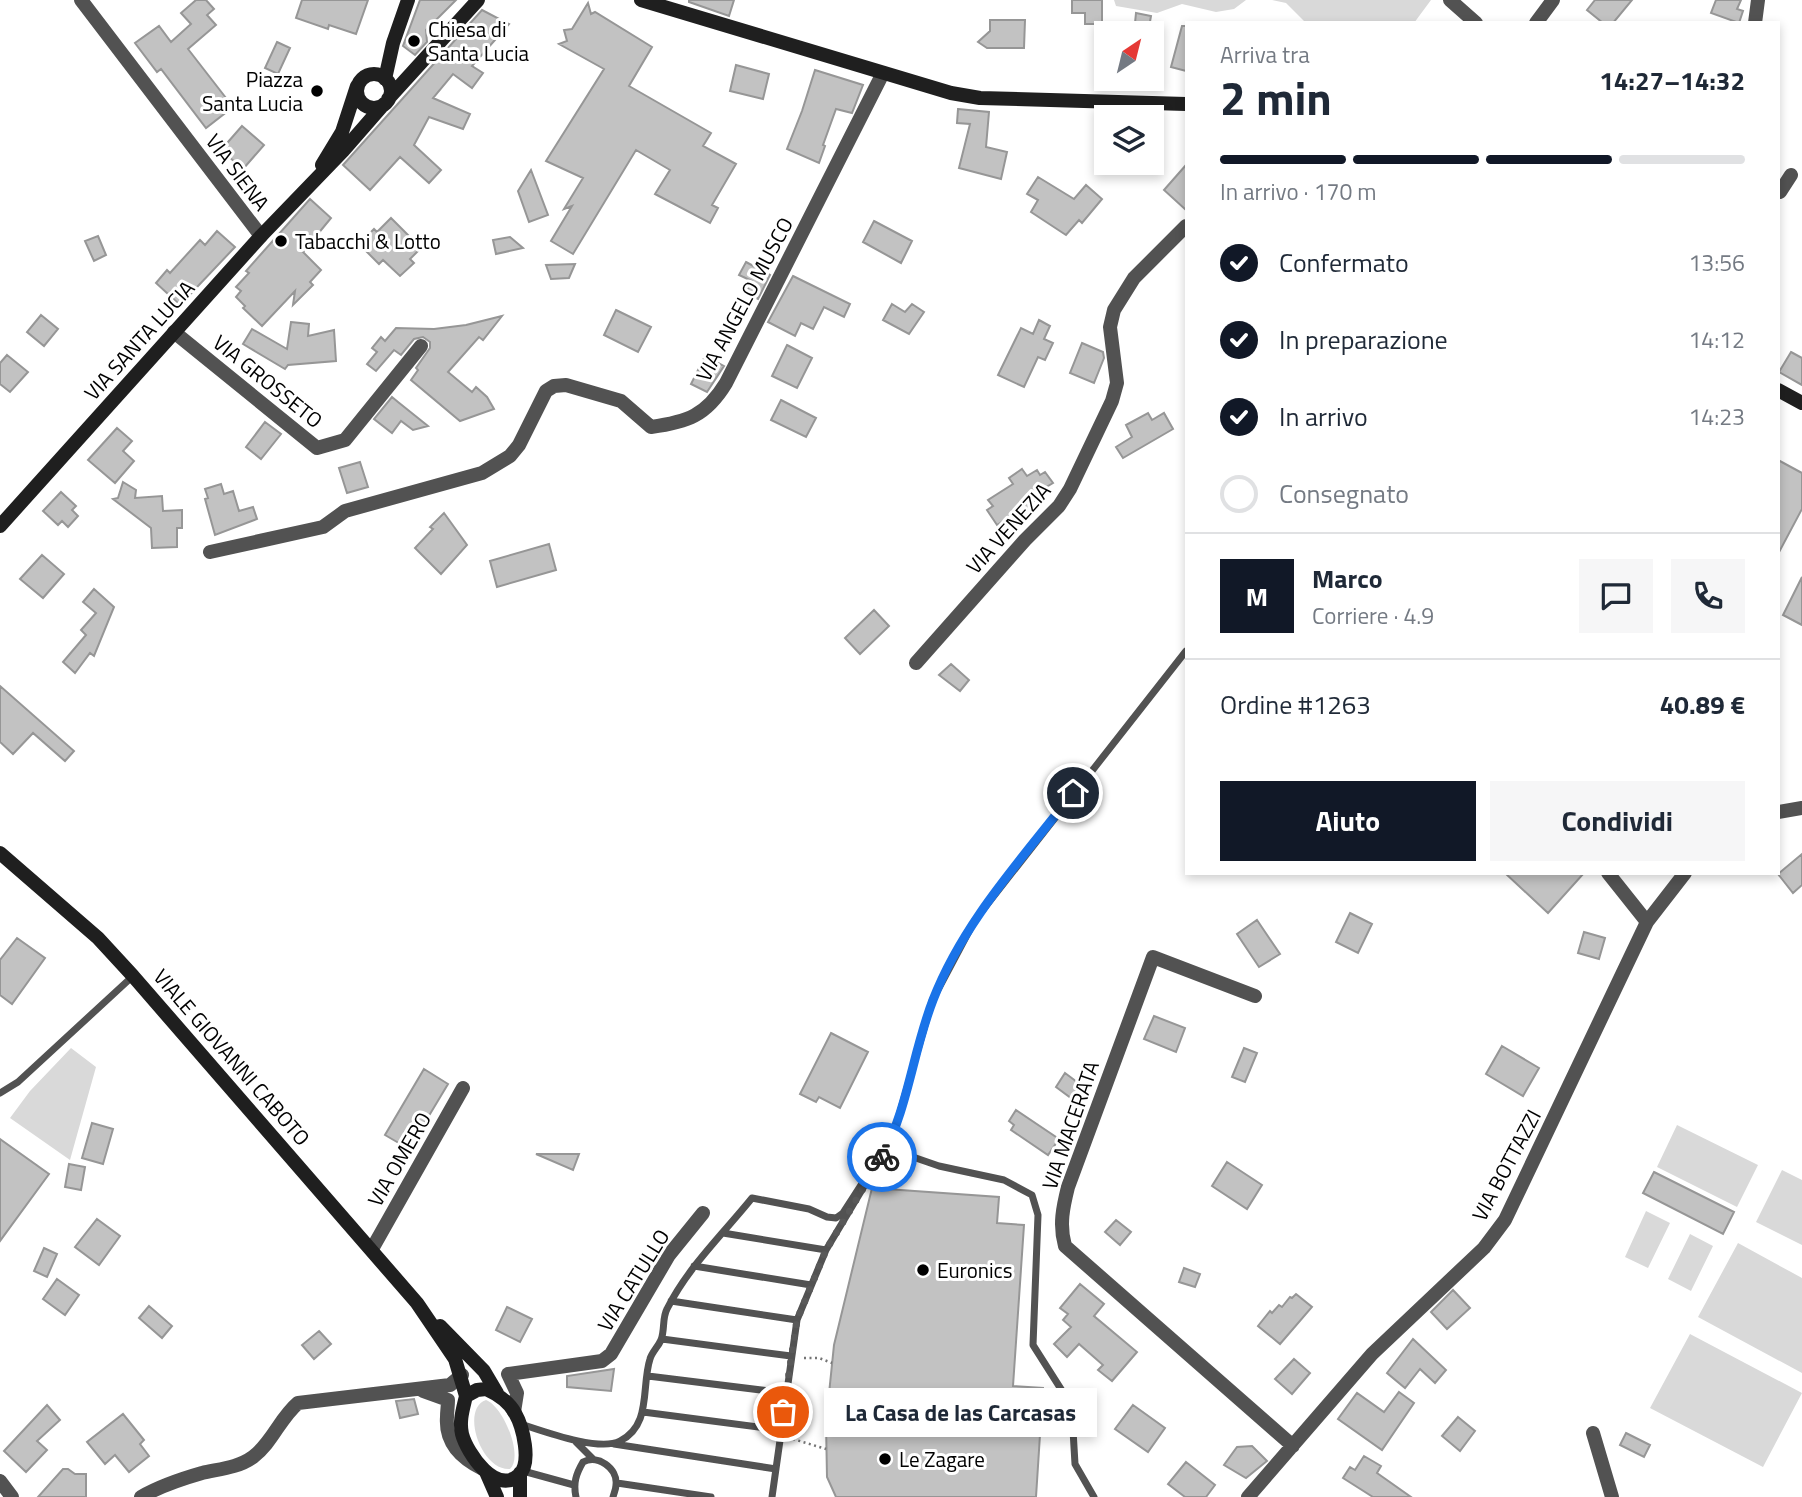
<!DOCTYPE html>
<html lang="it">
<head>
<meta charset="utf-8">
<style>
  :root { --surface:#fff; --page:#f6f6f7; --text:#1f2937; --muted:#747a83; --line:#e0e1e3; --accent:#111827 }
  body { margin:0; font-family:"Titillium Web",sans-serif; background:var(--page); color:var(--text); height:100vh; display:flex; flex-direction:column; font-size:26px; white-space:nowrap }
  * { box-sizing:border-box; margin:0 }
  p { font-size:23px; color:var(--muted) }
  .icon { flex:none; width:38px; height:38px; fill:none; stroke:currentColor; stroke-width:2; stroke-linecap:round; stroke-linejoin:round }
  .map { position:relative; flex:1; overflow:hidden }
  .panel { position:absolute; left:1185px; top:21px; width:595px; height:854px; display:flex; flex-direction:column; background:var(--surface); border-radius:0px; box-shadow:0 4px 10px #0003 }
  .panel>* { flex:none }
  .needle { width:46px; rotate:35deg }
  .buttons { position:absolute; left:1094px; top:21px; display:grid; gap:14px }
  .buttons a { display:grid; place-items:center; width:70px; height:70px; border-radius:0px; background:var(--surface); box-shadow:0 4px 10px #0003; font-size:35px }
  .pin { position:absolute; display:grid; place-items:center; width:60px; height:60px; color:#fff; margin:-30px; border:4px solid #fff; border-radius:50%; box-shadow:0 2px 7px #0007 }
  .courier { position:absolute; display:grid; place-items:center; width:70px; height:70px; margin:-35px; border:5px solid #1a73e8; border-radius:50%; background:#fff; color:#222; box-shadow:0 2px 9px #0007 }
  .bubble { position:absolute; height:49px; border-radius:0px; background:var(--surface); box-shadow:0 4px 10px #0003; font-size:23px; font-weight:700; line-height:49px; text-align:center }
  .overview em { font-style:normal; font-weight:700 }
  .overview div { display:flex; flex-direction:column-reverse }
  .overview { display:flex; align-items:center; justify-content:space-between; height:119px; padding:0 35px }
  h1 { font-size:46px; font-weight:700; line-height:52px }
  .bar { display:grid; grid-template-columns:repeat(4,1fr); gap:10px 7px; align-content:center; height:84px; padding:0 35px }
  .bar i { height:9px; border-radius:5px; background:var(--line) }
  .bar .active { background:var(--accent) }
  .bar p { grid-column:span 4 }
  .line { display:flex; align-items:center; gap:18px; padding:0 35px; border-top:2px solid var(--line) }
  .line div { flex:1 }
  .round { display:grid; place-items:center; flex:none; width:74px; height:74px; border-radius:0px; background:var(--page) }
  ol { padding:0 35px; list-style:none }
  li { display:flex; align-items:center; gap:21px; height:77px }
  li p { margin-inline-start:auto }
  li .icon { padding:7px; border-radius:50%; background:var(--accent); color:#fff; stroke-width:4 }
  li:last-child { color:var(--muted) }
  li i { width:38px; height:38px; border:4px solid var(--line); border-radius:50% }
  .button { display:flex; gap:14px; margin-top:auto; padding:14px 35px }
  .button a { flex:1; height:80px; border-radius:0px; background:var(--accent); color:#fff; font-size:28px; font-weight:700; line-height:80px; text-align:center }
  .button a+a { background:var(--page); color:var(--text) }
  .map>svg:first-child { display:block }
  .green { fill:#d9d9d9 }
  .building { fill:#c2c2c2; stroke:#969696; stroke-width:2 }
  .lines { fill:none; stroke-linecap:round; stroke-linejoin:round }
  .path { stroke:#747474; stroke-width:2.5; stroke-dasharray:2 3.5; stroke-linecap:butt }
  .service { stroke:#525252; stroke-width:7 }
  .minor { stroke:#525252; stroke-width:14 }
  .secondary { stroke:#1f1f1f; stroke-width:14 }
  .done { stroke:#595959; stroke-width:7; stroke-dasharray:0 12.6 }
  .route { stroke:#1a73e8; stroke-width:9 }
  .poi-dot { fill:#000; stroke:#fff; stroke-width:2.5 }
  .labels { text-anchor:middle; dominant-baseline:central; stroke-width:6; stroke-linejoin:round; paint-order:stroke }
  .poi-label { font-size:21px; fill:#000; stroke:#fff; text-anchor:start }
  .street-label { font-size:21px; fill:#000; stroke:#fff }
</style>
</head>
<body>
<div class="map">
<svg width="1802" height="1497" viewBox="0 0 1802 1497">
  <rect width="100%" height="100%" fill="#fff"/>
  <path class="green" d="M1114 0H1246L1234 9 1216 12 1182 4 1157 13 1116 6Z
    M1272 0H1431L1414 23H1306L1286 3Z
    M71 1048 96 1067 70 1160 10 1118 30 1091Z
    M1677 1125 1758 1165 1737 1207 1657 1167Z
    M1782 1170 1802 1180V1245L1756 1222Z
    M1646 1211 1670 1223 1648 1268 1625 1257Z
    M1690 1234 1713 1246 1691 1291 1668 1279Z
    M1738 1243 1802 1278V1373L1698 1317Z
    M1690 1334 1802 1393 1763 1467 1650 1408Z
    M486 1400C503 1406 524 1456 510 1469 481 1471 460 1409 486 1400Z"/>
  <path class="building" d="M196 0H206L214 9 207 15 216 25 188 49 233 107 206 128 161 69 157 72 135 43 159 26 171 42 191 24 181 13Z
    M302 0H368L356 34 329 25 328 29 296 18Z
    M420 0H456L426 30 427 42 415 55 403 46Z
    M689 0H734L729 16 689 2Z
    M1072 0H1102V24H1085V13H1072Z
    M1595 0H1632L1613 23H1603L1587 10Z
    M1716 0H1741L1737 9 1743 11 1739 23 1711 13Z
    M588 3 591 14 595 12 652 47 629 86 711 133 703 146 736 164 712 205 718 208 710 223 655 194 670 170 636 150 573 254 551 241 572 206 564 209 583 178 546 161 604 69 559 44 567 41 564 30 572 29Z
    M482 10 509 24 472 66 483 73 472 88 453 74 433 98 470 114 463 129 429 117 414 145 441 170 429 183 400 157 370 190 343 165Z
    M1136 13 1151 16 1148 33H1134Z
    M990 20H1025L1024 48H987L978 42 990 31Z
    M1182 26H1186V71L1171 67Z
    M277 42 290 48 278 74 265 68Z
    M736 65 769 74 763 99 730 91Z
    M815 70 863 85 852 113 836 109 823 145 825 146 819 163 787 149 802 111Z
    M958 109 989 112 986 147 1007 152 1001 179 959 168 970 124 957 123Z
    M242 126 264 145 243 169 221 150Z
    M1186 165V210L1164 190Z
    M531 170 548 215 529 222 518 191Z
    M1038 177 1074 199 1086 185 1102 199 1082 223 1079 220 1066 235 1031 212 1038 200 1027 194Z
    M310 199 331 218 303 252 321 270 310 282 313 285 293 305 295 291 262 326 243 308 245 306 236 297 241 291 236 287 249 273 246 271Z
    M391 218 421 248 410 259 414 263 400 276 383 260 379 264 359 244 374 229 377 232Z
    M874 221 912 241 901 263 863 242Z
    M217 231 235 247 180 305 156 283 167 270 170 273 200 240 205 245Z
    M98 236 106 255 94 261 85 241Z
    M510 237 523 248 496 254 493 240Z
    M746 262 770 275 758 299 746 293 752 281 739 275Z
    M575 264 569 278 551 279 546 265Z
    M793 276 850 304 844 317 824 307 813 329 801 323 795 336 768 322Z
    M892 304 905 312 912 304 924 312 909 334 883 320Z
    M616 310 651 327 638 352 604 335Z
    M41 315 58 329 44 346 27 332Z
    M502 316 483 340 479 337 448 372 472 392 476 387 487 397 494 409 460 421 411 380 418 370 416 368 430 348V342L423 337 414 339 401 355 394 350 376 371 367 364 377 352 372 348 381 337 385 341 396 328 434 329 466 325Z
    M1039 320 1050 326 1044 339 1053 343 1045 360 1038 357 1024 387 998 375 1021 328 1033 334Z
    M291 322 309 324 308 336 334 330 336 361 288 365 285 369 243 344 252 329 287 349Z
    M1082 343 1103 352 1104 358 1094 383 1070 373Z
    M787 345 812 358 797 388 772 376Z
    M1791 352 1802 358V385L1779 372Z
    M7 355 28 372 10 392 0 384V363Z
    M705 356 724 366 707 392 691 384Z
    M392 397 398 402 428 426 413 430 401 421 392 433 374 419Z
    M781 400 816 418 806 437 771 420Z
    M1148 413 1152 420 1164 413 1173 429 1123 458 1116 447 1132 437 1126 425Z
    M265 422 281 434 261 459 246 447Z
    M117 428 132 441 123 451 134 461 115 483 88 460Z
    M1778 460 1802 473V509L1778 554Z
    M360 462 368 487 347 493 339 468Z
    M1022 469 1027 476 1037 470 1040 475 1045 472 1053 483 1043 489 1046 493 1031 503 1034 508 1021 517 1018 512 997 525 987 510 993 506 988 500 1013 484 1009 478Z
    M123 482 136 490 135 498 162 496 163 511 182 510V528H177V547L152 548 151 528 113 499 118 498Z
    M221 484 224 494 233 491 239 511 253 507 257 519 215 535 205 499 208 498 205 489Z
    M61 492 76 506 72 510 78 516 68 527 62 521 58 525 43 511Z
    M444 513 467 545 441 574 415 548 433 529 430 527Z
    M549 544 556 570 497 587 490 561Z
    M42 555 64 574 43 598 20 579Z
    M1802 577V625L1783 615Z
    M94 589 114 607 94 656 90 653 75 673 63 662 86 635 81 630 96 613 83 602Z
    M874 610 889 626 860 654 845 638Z
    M951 664 969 680 960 691 939 675Z
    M0 686 74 751 65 761 33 733 13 754 0 742Z
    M1802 854V885L1793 893 1778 874Z
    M1505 873H1584L1548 913Z
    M1350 913 1372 924 1358 953 1336 942Z
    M1257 920 1280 954 1259 967 1237 934Z
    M1584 932 1605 938 1599 959 1578 953Z
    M17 938 45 958 12 1004 0 995V960Z
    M1154 1016 1185 1028 1176 1052 1144 1039Z
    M831 1033 868 1052 840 1108 819 1097 816 1102 800 1094Z
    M1502 1046 1539 1068 1523 1096 1486 1074Z
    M1244 1048 1257 1053 1245 1082 1232 1077Z
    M424 1069 448 1084 409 1149 385 1135Z
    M1065 1073 1085 1088 1075 1101 1056 1087Z
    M1016 1110 1059 1139 1048 1155 1011 1130 1014 1125 1009 1121Z
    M92 1123 113 1129 103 1164 82 1158Z
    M0 1139 49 1174 0 1241Z
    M536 1154H579L573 1170Z
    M1227 1162 1262 1185 1247 1209 1212 1186Z
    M69 1164 85 1167 81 1190 65 1187Z
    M1654 1172 1734 1212 1723 1234 1643 1193Z
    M872 1188 999 1197 997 1223 1024 1225 1013 1386 1043 1388 1036 1497H836L827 1477 826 1423 834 1345Z
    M97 1219 120 1236 99 1265 75 1247Z
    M1116 1220 1131 1232 1120 1245 1105 1232Z
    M44 1248 57 1254 47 1277 34 1271Z
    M1184 1268 1200 1274 1195 1287 1179 1282Z
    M57 1279 79 1295 65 1315 43 1299Z
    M1080 1284 1104 1304 1094 1316 1137 1352 1112 1381 1098 1370 1103 1365 1079 1344 1067 1357 1054 1344 1071 1327 1063 1320 1068 1314 1060 1308Z
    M1453 1290 1470 1308 1447 1329 1431 1312Z
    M1296 1294 1312 1307 1280 1344 1258 1326 1270 1311 1272 1313 1279 1305 1282 1307 1290 1297 1292 1298Z
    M149 1306 172 1326 162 1338 139 1318Z
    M507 1307 532 1319 520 1342 496 1330Z
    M319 1331 331 1344 314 1359 302 1345Z
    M1413 1339 1446 1370 1435 1383 1420 1369 1405 1388 1387 1373Z
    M1294 1359 1310 1373 1292 1394 1275 1379Z
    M614 1369 611 1391 567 1387V1376Z
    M1399 1392 1414 1403 1382 1450 1338 1419 1357 1393 1384 1412Z
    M414 1399 418 1414 400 1418 396 1401Z
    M47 1405 60 1420 37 1441 47 1450 26 1472 4 1451Z
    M1133 1405 1165 1428 1148 1452 1115 1429Z
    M123 1414 144 1440 140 1444 149 1456 129 1472 115 1455 105 1464 87 1442Z
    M1458 1417 1475 1431 1460 1451 1442 1436Z
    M1626 1433 1650 1445 1644 1457 1620 1445Z
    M1252 1446 1267 1461 1246 1478 1224 1465 1237 1447Z
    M1364 1456 1381 1466 1377 1473 1411 1497H1373L1343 1478 1350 1467 1355 1470Z
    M1186 1462 1215 1485 1206 1497H1185L1168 1484Z
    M63 1469H68L75 1474H86V1497H38Z"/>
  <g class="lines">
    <path class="path" d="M804 1358H819L832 1363
      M793 1439 826 1449"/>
    <path class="service" d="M0 1093 18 1082 133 976
      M887 1148 939 1166 1004 1180 1032 1195 1038 1215 1033 1345 1066 1397 1073 1430 1075 1464 1094 1497
      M723 1233 826 1250
      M694 1266 811 1285
      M671 1301 797 1320
      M662 1339 791 1356
      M648 1376 785 1393
      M643 1412 781 1430
      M521 1424C543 1431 599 1452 620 1441 652 1425 641 1387 650 1359 652 1352 658 1347 661 1340 665 1330 662 1318 667 1309 688 1267 723 1234 752 1198L809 1209 827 1217 836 1218 843 1213 876 1162
      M576 1442 593 1459
      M614 1444 776 1469
      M523 1471 574 1485
      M617 1483 711 1497
      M576 1497C573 1483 576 1474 583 1462 597 1454 618 1468 616 1485 616 1489 614 1493 613 1497
      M772 1497 797 1320 826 1250 887 1148 898 1119 932 1001 975 920 1186 651"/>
    <path class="minor" d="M81 0 261 236
      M1450 0 1476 23
      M1536 23 1553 0
      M1755 23 1758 0
      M1778 191 1780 192 1791 175
      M174 332 317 448 345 440 421 346
      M210 552 323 527 345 511 482 473 510 456 519 445 546 391 554 386 566 385 621 401 651 427C687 422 706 416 726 383L883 73
      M916 663 1025 540 1059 506 1070 489 1112 401 1117 383 1110 327 1114 310 1134 278 1186 226
      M1778 812 1802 808
      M1608 873 1647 922
      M1255 996 1153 957 1068 1187C1063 1207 1059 1225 1065 1246L1293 1446
      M372 1249 463 1088
      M423 1391 448 1400C448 1406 447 1411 447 1417 445 1443 461 1458 483 1469
      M514 1412 517 1393 508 1374 602 1361 611 1354 669 1255 703 1213
      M1593 1433 1612 1497
      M0 1481 12 1497
      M141 1497C160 1486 181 1479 202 1473 219 1469 238 1468 253 1457 272 1443 280 1418 298 1403L450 1385 462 1375
      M1248 1497 1372 1354 1484 1248 1505 1220 1647 922 1685 873"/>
    <path class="secondary" d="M641 0 951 93 980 98 1186 104
      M357 91a17 17 0 1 1 34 0a17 17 0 1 1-34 0Z
      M385 79 393 43 408 0
      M388 99 478 0
      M322 165 342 132 357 86
      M1778 390 1802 403
      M0 526 261 236 343 151 384 104
      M0 853 98 938 133 976 417 1303 455 1359 466 1396
      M440 1326 484 1371 497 1393
      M486 1389C497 1394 509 1402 515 1413 523 1427 532 1463 519 1475 496 1496 467 1453 462 1434 459 1421 463 1409 466 1396L477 1390Z
      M486 1472 497 1497
      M520 1497V1473"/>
  </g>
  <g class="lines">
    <path class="done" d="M783 1412 797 1320 826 1250 882 1157"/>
    <path class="route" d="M882 1157C908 1108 913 1051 933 1000 963 922 1022 859 1073 793"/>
  </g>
  <g class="poi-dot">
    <circle cx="414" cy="41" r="7"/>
    <circle cx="317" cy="91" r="7"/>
    <circle cx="281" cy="241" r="7"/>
    <circle cx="923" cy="1270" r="7"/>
    <circle cx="885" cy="1459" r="7"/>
  </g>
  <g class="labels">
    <g class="poi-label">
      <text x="428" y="29">Chiesa di<tspan x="428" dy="24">Santa Lucia</tspan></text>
      <text x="303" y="79" text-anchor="end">Piazza<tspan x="303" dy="24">Santa Lucia</tspan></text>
      <text x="295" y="241">Tabacchi &amp; Lotto</text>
      <text x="937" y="1270">Euronics</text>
      <text x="899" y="1459">Le Zagare</text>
    </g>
    <g class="street-label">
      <text transform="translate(238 172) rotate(53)">VIA SIENA</text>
      <text transform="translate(744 299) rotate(-62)">VIA ANGELO MUSCO</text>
      <text transform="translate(139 340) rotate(-48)">VIA SANTA LUCIA</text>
      <text transform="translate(268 381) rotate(39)">VIA GROSSETO</text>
      <text transform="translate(1008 528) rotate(-48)">VIA VENEZIA</text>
      <text transform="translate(232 1057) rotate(49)">VIALE GIOVANNI CABOTO</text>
      <text transform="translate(1070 1125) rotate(-71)">VIA MACERATA</text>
      <text transform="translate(399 1159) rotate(-60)">VIA OMERO</text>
      <text transform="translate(1506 1165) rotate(-62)">VIA BOTTAZZI</text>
      <text transform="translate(633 1280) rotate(-58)">VIA CATULLO</text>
    </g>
  </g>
</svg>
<div class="buttons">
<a><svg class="needle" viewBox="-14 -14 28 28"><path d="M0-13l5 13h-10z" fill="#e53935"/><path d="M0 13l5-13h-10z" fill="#747a83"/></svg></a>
<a><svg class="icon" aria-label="layers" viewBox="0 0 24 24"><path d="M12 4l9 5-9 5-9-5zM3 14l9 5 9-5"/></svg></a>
</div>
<div class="pin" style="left:783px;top:1412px;background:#ea580c"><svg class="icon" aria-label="bag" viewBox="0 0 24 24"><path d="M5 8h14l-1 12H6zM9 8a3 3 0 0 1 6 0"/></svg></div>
<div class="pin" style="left:1073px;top:793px;background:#1f2937"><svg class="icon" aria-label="home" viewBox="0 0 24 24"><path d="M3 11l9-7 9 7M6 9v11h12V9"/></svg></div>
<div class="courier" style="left:882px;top:1157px"><svg class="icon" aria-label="bike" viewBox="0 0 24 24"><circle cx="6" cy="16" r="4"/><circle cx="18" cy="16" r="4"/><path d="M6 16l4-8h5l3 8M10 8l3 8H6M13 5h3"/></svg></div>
<div class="bubble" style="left:824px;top:1388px;width:273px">La Casa de las Carcasas</div>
<section class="panel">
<div class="overview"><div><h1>2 min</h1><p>Arriva tra</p></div><em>14:27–14:32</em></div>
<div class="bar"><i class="active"></i><i class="active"></i><i class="active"></i><i></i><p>In arrivo · 170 m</p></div>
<ol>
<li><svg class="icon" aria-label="check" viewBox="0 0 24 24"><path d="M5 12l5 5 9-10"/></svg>Confermato<p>13:56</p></li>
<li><svg class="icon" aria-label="check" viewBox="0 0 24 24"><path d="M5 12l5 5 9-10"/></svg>In preparazione<p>14:12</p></li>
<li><svg class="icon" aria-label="check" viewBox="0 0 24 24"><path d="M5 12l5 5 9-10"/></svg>In arrivo<p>14:23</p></li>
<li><i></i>Consegnato</li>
</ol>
<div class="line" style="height:126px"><b class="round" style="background:var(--accent);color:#fff">M</b><div><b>Marco</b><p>Corriere · 4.9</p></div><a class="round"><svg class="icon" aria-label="chat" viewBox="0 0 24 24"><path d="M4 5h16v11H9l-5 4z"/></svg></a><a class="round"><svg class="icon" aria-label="phone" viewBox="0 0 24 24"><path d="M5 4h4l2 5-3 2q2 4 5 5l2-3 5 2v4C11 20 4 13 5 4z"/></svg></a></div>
<div class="line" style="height:91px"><div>Ordine #1263</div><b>40.89 €</b></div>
<div class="button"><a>Aiuto</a><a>Condividi</a></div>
</section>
</div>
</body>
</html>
